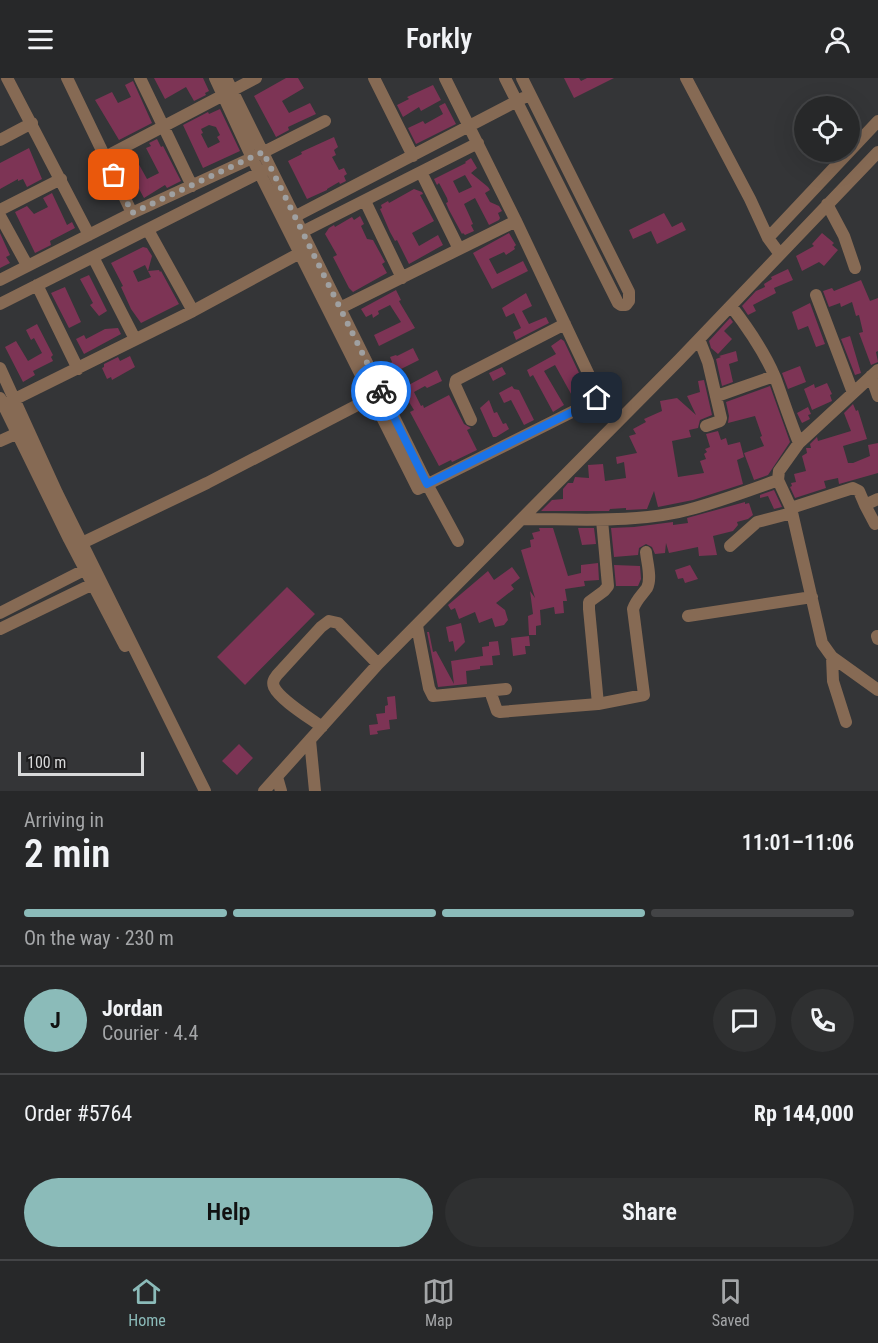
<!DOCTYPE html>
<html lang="en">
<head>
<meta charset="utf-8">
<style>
  :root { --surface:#272829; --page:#2f3031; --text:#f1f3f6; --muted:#a4a6a8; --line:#434446; --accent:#8bbbb9 }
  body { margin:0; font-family:"Roboto Condensed",sans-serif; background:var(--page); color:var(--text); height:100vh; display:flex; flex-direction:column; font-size:22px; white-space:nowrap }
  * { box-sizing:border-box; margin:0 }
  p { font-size:20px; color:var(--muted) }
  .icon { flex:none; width:33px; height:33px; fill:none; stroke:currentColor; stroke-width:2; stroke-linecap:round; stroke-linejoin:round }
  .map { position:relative; height:713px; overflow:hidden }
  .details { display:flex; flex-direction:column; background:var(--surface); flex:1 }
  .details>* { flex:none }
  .tools { position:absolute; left:794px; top:18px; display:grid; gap:12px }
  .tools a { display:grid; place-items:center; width:66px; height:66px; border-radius:50%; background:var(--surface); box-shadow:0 6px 24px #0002,0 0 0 2px var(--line); font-size:30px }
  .scale { position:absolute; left:18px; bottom:15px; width:126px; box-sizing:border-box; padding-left:6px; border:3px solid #d8d9da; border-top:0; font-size:16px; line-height:21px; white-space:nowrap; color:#d8d9da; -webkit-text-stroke:4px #1c1c1d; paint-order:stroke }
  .pin { position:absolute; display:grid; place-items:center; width:51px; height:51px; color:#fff; margin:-26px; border-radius:12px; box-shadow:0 3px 9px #0006 }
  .courier { position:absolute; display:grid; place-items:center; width:60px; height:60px; margin:-30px; border:4px solid #1a73e8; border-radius:50%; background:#fff; color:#222; box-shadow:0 2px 8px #0007 }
  .headline em { font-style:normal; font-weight:600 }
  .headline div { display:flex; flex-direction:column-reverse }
  .headline { display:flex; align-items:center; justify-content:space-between; height:102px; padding:0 24px }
  h1 { font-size:39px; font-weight:600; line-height:45px }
  .bar { display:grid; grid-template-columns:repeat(4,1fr); gap:9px 6px; align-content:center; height:72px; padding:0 24px }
  .bar i { height:8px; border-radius:4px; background:var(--line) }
  .bar .active { background:var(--accent) }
  .bar p { grid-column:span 4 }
  .line { display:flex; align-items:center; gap:15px; padding:0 24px; border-top:2px solid var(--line) }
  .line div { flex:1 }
  .round { display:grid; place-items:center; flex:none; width:63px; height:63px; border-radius:32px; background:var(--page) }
  .cta { display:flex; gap:12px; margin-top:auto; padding:12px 24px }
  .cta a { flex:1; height:69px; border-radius:36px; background:var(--accent); color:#111; font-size:24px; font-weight:600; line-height:69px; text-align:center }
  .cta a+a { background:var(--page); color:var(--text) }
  header { display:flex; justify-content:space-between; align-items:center; height:78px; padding:0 24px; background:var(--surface); font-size:27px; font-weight:600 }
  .menu { display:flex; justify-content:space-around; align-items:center; height:84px; border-top:2px solid var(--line); background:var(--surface); font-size:16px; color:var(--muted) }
  .menu a { display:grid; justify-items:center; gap:3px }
  .menu .active { color:var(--accent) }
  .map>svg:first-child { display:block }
  .building { fill:#7d3455; fill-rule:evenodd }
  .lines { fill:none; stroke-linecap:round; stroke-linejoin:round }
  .minor { stroke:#866a54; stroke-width:12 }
  .done { stroke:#9fa0a1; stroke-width:6; stroke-dasharray:0 10.8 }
  .route { stroke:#1a73e8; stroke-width:8 }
</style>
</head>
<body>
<header><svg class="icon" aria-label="menu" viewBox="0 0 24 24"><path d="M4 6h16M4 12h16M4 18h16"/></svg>Forkly<svg class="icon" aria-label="person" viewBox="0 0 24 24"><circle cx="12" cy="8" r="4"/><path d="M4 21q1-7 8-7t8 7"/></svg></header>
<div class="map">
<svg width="878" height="713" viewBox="0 0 878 713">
  <rect width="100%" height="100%" fill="#343537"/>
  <path class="building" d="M154 0H203L209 13 205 15 206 17 194 23 186 9 165 21Z
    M286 0H298L304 10 282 23 289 35 310 25 316 36 288 49 289 52 276 59 254 18Z
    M564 0H579L581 3 587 0H614L574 20Z
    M133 3 152 45 119 62 95 22 112 14 118 25 131 19 125 7Z
    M433 7 441 22 421 33 419 29 403 39 397 27 409 21 407 19Z
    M445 25 456 46 416 66 408 50 423 43 425 46 443 36 439 28Z
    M220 31 240 73 203 90 183 47 208 34 209 36ZM209 47 216 49 220 57 217 59 220 64 208 70 201 56 203 55 201 51Z
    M334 59 338 69 334 72 336 77 332 79 339 92 344 90 347 96 344 98 346 103 340 106 339 104 327 111V112L307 121 288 83 302 76 301 74Z
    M157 61 161 69 163 68 181 103 167 110 165 107 144 120 127 89 123 79 132 74 147 101 159 95 146 70 151 68 149 65Z
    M29 70 42 101 27 109 23 101 18 103V101L0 111V85Z
    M471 80 477 90 471 95 488 109 490 112 485 115 490 124 499 128 502 133 498 135 500 140 499 142 489 147 475 120 464 126 470 139 473 146 471 147 474 153 465 157 463 155 462 156 449 132 446 125 448 124 447 120 439 105 437 107 434 101 466 85 465 84ZM465 97 472 109 459 115 453 103Z
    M414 111 422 114 423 116 420 117 434 143 412 155 419 168 438 157 443 167 409 186 397 162 395 163 390 154 380 131 382 130 381 127 388 123 389 125Z
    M52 115 67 147 72 144 75 150 50 163 51 167 35 175 15 134 27 128 34 136 48 129 43 120Z
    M664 135 672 149 682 144 686 152 657 166 651 153 633 161 629 152Z
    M360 138 364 146 361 148 367 161 373 162 385 184 382 186 387 195 353 214 349 210 333 179 337 177 325 156 329 150 334 147 335 149 352 139 354 142Z
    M0 155 10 177 6 179 10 185 0 190Z
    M509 155 516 167 514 169 515 171 506 177 504 174 489 181 497 196 523 183 528 193 492 211 473 175Z
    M822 155 834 165 832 167 838 172 824 188 819 184 802 193 796 178 814 168 812 166Z
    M143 169 147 170 152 178 148 193 159 192 160 194 161 193 179 226 141 245 131 231 121 209 123 208 111 185ZM145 187 151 199 138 204 133 193Z
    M788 191 793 202 774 210 776 215 753 227 756 233 748 237 742 228 756 213 765 209 764 206 772 201 771 199Z
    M89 197 107 233 99 238 90 227 93 225 80 201Z
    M861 202 870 223 878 220V273L876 274 878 284 871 287 859 255 863 254 859 237 856 238 852 224 841 229 840 225 829 229 823 213 832 210 834 213Z
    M65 209 81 244 69 250 51 215Z
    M396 212 401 222 399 223 400 225 415 250 379 268 374 257 401 244 390 227 378 233 379 236 373 240 372 236 366 239 361 231Z
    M526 215 532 228 522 233 529 246 546 239 549 245 516 262 513 254 521 250 514 235 506 239 502 230Z
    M810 225 825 266 816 269 808 248 798 252 792 234Z
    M730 240 733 244 724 253 732 261 718 276 711 270 709 263Z
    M37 246 53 277 51 279 53 283 33 293 35 297 23 304 5 269 16 263 28 283 42 275 34 260 31 262 26 252Z
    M118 250 121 256 84 276 76 261 84 257 86 261 105 251Z
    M850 258 861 295 855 297 841 261Z
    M561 261 564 263 587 312 582 320 575 323 555 287 544 293 564 327 553 334 533 297 530 299 527 292 556 276 551 268Z
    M413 270 419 282 393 295 389 286 392 284 390 279 396 277 397 278Z
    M736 273 738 283 729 286 733 304 722 308 716 281 721 279 719 278Z
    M130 278 135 289 112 302 111 299 107 301 102 290 104 289V286L118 279 120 283Z
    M800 288 806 304 788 311 782 295Z
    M502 289 506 296 493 303 489 295Z
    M437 292 442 303 427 310 425 308 414 314 421 328 423 327 424 330 449 317 464 346 471 350 467 352 477 372 452 384 451 382 439 388 410 334 414 332 401 311Z
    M704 302 712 337 700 342 698 350 689 352 691 359 672 363 678 399 704 395 700 383 706 381 704 376 707 374 705 371 710 369 706 356 718 353 721 362 726 360 728 367 740 364 744 379 737 382 743 406 693 422 658 429 654 413 647 431 626 432V430L610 431 609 433H541L552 422 563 421V411L568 405H573L575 399 589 400 588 387 603 386 605 403 626 400 624 384 617 386 616 379 637 375 629 358 636 356 633 351 646 344 644 341 662 333 660 323 677 320 696 337 687 318 700 314 698 303Z
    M827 305 832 316 830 317 832 323 812 332 804 311 814 306 815 310Z
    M512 308 514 311 519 312 534 342 524 347 511 322 504 325 499 315Z
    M770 308 790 364 768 397 754 402 744 375 764 368 760 359 762 358 755 338 728 345 729 338 726 324Z
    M489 322 494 335 497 334 503 346 506 345 509 351 496 359H493L480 330Z
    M853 326 856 333 858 332 867 361 843 368 848 385H853L870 378 868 367 878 365V395L839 406 838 400 824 403 826 410 795 420 790 409 792 408 791 405 796 404 794 396 806 393 802 378 807 375 806 370H811L810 366 817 359 818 363 851 353 844 335Z
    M808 329 811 336 808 337 810 341 802 345 797 335Z
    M774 412 782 429 774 431 768 418 760 420V417Z
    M745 424V426L749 425 753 437 748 441 737 444 738 447 733 453 713 458 717 477 699 478 698 469 669 475 666 465 665 475 655 476 652 469 646 466 639 470 638 477 614 479 611 450 634 449 673 444V447L688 445 687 440Z
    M539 450H553L568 498 581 495V487L598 485 599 502 584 503 585 508 565 511 567 523H563L564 535 555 536 554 529 540 532 541 547 536 548V557H529L528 538 533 536 530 513 535 520 521 472 531 469 530 462 534 461 532 455 540 453Z
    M578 450H594L596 466 582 467Z
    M614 487 640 488 641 501 638 508H616Z
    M690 487 698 501 685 505 683 500 678 501 675 492Z
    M512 489 520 500 511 507 514 511 496 525 505 532 508 542 504 547 495 549 492 540 479 545 475 534 459 541 455 530 451 532 448 527 488 493 494 502Z
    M287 509 315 536 245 607 217 579Z
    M461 545 465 564 455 574 453 563 449 564 446 549Z
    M427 554H429L433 574 436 573 454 606 451 583 483 578 482 569 489 568V564L498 563 500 577 492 578 493 587 480 588V591L466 593 467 606 438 609Z
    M529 558 530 568H525L526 576 513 578 511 560Z
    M395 618 397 641 389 642 390 651 377 653 378 656 370 657 369 647 378 646 376 636 385 635V628L388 627 387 619Z
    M239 666 253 680 237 697 222 683Z"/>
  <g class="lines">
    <path class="minor" d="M7 0 89 157
      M67 0 132 135
      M140 0 192 108
      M215 0 252 80 418 411 594 323 598 316 516 143 445 0
      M226 0 427 406 458 463
      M374 0 413 78
      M505 0 618 225 621 227H626L629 223V214L522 0
      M686 0 750 121 768 160 779 175
      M0 62 32 45
      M105 79 256 0
      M421 94 459 171
      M365 123 402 200
      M827 126 844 158 855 190
      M0 132 61 101
      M0 138 27 187
      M294 139 523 20
      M148 152 193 233
      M302 154 478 65
      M768 160 878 43
      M93 179 135 261
      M0 202 132 135 252 80 325 43
      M37 207 78 291
      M816 217 853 315
      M0 226 267 91
      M731 228C748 250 764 273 775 299 783 321 790 343 799 365
      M340 230 516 143
      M699 261 708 284 721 340 720 343 706 348
      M0 290 57 415 205 713
      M878 292 799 365 779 393 778 402 791 430 822 565 832 579 878 612
      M871 298 878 318
      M717 318 774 298
      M0 320 69 461 125 568
      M7 325 193 233 300 175
      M471 342 455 307 456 302 565 246
      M0 363 18 355
      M791 430 853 410 859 413 865 427
      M522 441C579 441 639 446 695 430 723 422 751 412 778 402
      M875 446 865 427 878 421
      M82 465 207 405 371 320
      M730 468 757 444 792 435
      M0 535 90 489
      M688 538 812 519
      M417 548 429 610 433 618 506 611
      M0 551 97 504
      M877 558 878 561
      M832 579 833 603 846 644
      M490 613 497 633 500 634 598 626 589 531V524L604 513 608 508 602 442
      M598 626 644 617 633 531C636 522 642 517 647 510 652 500 647 485 646 474
      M322 649C310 640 280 622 274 609 272 604 274 601 277 597L321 549 329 543 338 545 378 586
      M310 662 315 713
      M277 699 281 713
      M264 713 378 586 679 282 878 74"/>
  </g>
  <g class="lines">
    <path class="done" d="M114 97 132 135 263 74 381 313"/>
    <path class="route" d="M381 313 427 406 588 326 597 320"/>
  </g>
</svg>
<div class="tools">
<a><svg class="icon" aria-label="locate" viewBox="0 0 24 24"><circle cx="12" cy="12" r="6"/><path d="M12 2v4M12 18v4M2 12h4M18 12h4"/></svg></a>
</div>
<div class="scale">100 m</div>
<div class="pin" style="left:114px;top:97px;background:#ea580c"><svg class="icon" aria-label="bag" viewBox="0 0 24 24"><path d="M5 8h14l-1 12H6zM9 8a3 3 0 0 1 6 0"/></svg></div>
<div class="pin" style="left:597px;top:320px;background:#1f2937"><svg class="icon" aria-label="home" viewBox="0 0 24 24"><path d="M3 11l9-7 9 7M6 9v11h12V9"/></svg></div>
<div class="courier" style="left:381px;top:313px"><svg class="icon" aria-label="bike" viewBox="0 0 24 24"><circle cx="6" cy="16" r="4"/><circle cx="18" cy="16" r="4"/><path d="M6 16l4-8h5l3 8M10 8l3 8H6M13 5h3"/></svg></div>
</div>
<section class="details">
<div class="headline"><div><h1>2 min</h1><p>Arriving in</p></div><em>11:01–11:06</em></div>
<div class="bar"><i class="active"></i><i class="active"></i><i class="active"></i><i></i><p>On the way · 230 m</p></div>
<div class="line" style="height:108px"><b class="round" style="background:var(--accent);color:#111">J</b><div><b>Jordan</b><p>Courier · 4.4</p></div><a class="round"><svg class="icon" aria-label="chat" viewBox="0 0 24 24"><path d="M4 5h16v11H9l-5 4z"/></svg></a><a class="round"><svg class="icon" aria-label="phone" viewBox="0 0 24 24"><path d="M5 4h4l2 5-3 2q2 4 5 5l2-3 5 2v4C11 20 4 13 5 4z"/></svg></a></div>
<div class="line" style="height:78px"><div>Order #5764</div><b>Rp 144,000</b></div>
<div class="cta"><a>Help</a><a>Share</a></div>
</section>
<nav class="menu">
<a class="active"><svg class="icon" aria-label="home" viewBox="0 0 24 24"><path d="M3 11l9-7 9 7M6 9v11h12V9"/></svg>Home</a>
<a><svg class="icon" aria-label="map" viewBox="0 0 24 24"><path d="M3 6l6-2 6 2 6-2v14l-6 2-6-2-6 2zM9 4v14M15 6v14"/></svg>Map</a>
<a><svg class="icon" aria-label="saved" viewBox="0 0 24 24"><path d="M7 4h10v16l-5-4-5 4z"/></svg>Saved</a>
</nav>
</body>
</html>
